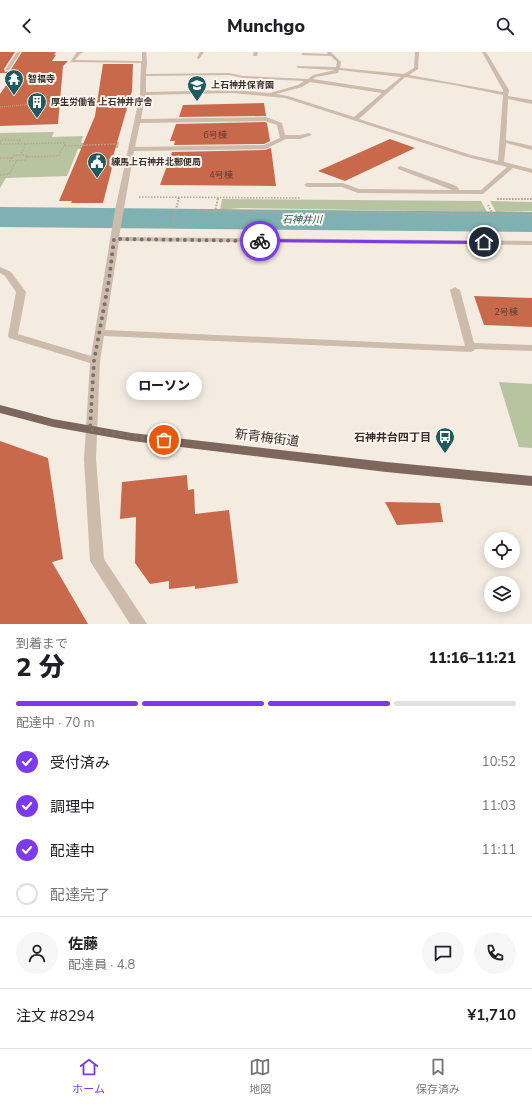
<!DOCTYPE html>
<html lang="ja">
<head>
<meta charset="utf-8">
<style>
  :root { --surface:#fff; --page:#f6f6f6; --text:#202124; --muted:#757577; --line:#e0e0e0; --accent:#7c3aed }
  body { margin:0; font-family:"Nunito Sans","Noto Sans JP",sans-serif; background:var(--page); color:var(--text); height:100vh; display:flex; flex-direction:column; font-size:15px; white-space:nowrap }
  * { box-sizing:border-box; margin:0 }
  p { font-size:13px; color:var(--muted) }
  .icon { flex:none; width:22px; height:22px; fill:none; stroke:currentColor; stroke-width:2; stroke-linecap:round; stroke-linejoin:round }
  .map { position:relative; height:572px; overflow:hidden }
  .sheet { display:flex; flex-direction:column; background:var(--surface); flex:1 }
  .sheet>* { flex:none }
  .fabs { position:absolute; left:484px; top:480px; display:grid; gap:8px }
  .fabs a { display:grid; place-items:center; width:36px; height:36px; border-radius:50%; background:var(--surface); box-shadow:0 2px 10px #0003; font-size:20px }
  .pin { position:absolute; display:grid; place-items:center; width:34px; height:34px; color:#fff; margin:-17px; border:2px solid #fff; border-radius:50%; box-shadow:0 1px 4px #0007 }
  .courier { position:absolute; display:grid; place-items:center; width:40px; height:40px; margin:-20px; border:3px solid #7c3aed; border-radius:50%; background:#fff; color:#222; box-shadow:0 1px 5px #0007 }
  .bubble { position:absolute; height:28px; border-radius:14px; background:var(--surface); box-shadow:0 2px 10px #0003; font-size:13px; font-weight:800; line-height:28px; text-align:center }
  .head em { font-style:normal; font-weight:800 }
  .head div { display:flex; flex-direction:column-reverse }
  .head { display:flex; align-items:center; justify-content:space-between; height:68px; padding:0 16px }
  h1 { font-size:26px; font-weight:800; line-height:30px }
  .bar { display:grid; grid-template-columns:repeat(4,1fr); gap:6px 4px; align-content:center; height:48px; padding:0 16px }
  .bar i { height:5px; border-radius:3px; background:var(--line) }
  .bar .active { background:var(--accent) }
  .bar p { grid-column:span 4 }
  .line { display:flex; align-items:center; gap:10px; padding:0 16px; border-top:1px solid var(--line) }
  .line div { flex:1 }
  .round { display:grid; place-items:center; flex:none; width:42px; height:42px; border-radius:21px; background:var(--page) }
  ol { padding:0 16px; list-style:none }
  li { display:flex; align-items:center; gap:12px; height:44px }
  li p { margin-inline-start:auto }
  li .icon { padding:4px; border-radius:50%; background:var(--accent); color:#fff; stroke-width:4 }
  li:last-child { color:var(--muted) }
  li i { width:22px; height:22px; border:2px solid var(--line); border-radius:50% }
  header { display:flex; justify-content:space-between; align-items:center; height:52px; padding:0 16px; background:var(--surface); font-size:18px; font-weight:800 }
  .dock { display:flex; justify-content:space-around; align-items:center; height:56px; border-top:1px solid var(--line); background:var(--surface); font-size:11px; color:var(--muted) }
  .dock a { display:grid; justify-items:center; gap:2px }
  .dock .active { color:var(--accent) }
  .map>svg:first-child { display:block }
  .green { fill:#b8c4a0 }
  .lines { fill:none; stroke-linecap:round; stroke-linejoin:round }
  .river { fill:#7fb0b2; fill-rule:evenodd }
  .building { fill:#c8694b }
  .path-far2 { stroke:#b9a596; stroke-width:1; stroke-dasharray:1 1; stroke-linecap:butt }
  .path-far1 { stroke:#b9a596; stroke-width:1.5; stroke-dasharray:1.5 1.5; stroke-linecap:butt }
  .path { stroke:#b9a596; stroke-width:2; stroke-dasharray:1.5 1.5; stroke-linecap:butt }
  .minor { fill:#cdbbac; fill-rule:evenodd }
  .major { fill:#7d675c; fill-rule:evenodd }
  .route { fill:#7c3aed }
  .done { stroke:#7c716b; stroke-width:4; stroke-dasharray:0 7.2 }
  .labels { text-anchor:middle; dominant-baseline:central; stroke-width:4; stroke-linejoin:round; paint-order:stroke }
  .far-poi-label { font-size:9px; font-weight:bold; fill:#3b302b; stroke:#fbf5ee; text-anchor:start }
  .number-label { font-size:9px; fill:#5e3e33 }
  .far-water-label { font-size:10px; font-style:italic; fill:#1f5a5e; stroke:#fbf5ee }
  .poi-label { font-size:11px; font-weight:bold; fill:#3b302b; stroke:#fbf5ee; text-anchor:end }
  .near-street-label { font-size:13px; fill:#3b302b; stroke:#fbf5ee }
</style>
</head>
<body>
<header><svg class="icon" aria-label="back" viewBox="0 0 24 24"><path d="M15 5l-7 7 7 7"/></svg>Munchgo<svg class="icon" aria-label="search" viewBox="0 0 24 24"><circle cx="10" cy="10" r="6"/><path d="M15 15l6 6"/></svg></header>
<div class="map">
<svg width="532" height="572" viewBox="0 0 532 572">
  <rect width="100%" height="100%" fill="#f4ebe1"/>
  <path class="green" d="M54 80 52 85 83 84 81 91 119 90 118 96 78 97 67 124 6 126 0 136V81Z
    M222 147 481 149 487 160 241 156 220 158Z
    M490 149 532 150V159L496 160Z
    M499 330 532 332V396L519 395Z"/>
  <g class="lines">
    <path class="river" d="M0 155 532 160V180L0 175Z"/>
  </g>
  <path class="building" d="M0 0H15L4 17 5 20 10 19 22 0H56L54 3H56L52 9H68L63 14 58 72 0 74V42L15 21H0Z
    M103 12H133L132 39 112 108H114L103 151H71L72 149H59L95 64Z
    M264 51 266 64 179 65 183 53Z
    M265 70 267 71 270 89 264 92 174 93 175 89H170L176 72Z
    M390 87 415 96 345 129 318 119Z
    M271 96 276 134 160 133 172 100 265 98Z
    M474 244 532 246V275L484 273Z
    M0 389 48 406 63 507 52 510 88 572H0Z
    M187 423 188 438 194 437 195 462 229 458 238 531 195 537V534L169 537V529L150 532 135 511 136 465 120 467 122 430Z
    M385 450 440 451 443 470 397 473Z"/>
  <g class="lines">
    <path class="path-far2" d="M39 43H48
      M0 55 127 44"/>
    <path class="path-far1" d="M0 90 1 88H20L18 91
      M0 92 65 91 64 94
      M26 92 20 103H28L27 105
      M0 106H12L10 109 25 108 27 105 58 104 64 94 116 92
      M12 106 14 103H20
      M0 123 9 122 17 108
      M139 145 300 146
      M178 147 179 145
      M218 147V145
      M497 147H532"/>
    <path class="path" d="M497 147H532
      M488 153 493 162
      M195 159 532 163
      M215 160 218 146
      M172 173 179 146"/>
    <path class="minor" d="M17 0H21L9 18H5Z
      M77 0H84L80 2 75 8 142 9V0H146L147 10 146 22 229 21 243 24 308 27 313 23 335 18 298 16 296 14 336 15 337 10 331 4 301 3 303 1 328 2 327 0H331L341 10 340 16 404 22 414 16 415 0H419L418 17 409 23 503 40V38L482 0H486L509 38 508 44 532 48V52L508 47 506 88 532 94V98L506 91 504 110 532 117V121L513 116 483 142 358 141 342 135H307L304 133 307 131H343L359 137 452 138 398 117V115L400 114 454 133 458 135 459 138H481L507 115 467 105 285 46 233 41 145 43 141 67 266 65 282 71 285 83H300L309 81 312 83 300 87H286L265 97 134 99 119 185 532 189V193L119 189 105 278 465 294 450 238 455 235 460 238 474 291 532 293V299L476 297 471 300 104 284 100 309 96 407 104 507 147 572H130L90 509 84 407 90 311 9 286 8 284 16 240 5 224 0 221V215L11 220 26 240 18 282 91 304 115 158 140 42 141 11 70 10ZM339 18 401 25 385 38 313 27 316 25 338 21ZM229 23 243 26 304 29 298 33 270 41 233 38 146 40V24ZM405 25 454 33 503 43 498 109 471 103 359 67ZM310 30 382 41 354 65 288 44 276 42 302 35ZM265 69 277 73 280 86 264 93 135 95 140 71Z
      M200 0H204L199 7 197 6Z
      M254 0H258L257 4H253Z"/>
    <path class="major" d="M0 353 53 367 132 381 386 410 532 424V434L386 420 132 389 53 375 0 361Z"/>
  </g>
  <path class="route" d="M260 187 484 189 487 190 484 192 258 190 257 189Z"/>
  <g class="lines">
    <path class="done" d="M164 388 90 378 94 309 109 228 114 187 260 189"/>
  </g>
  <defs>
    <symbol id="temple-pin" viewBox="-11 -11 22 30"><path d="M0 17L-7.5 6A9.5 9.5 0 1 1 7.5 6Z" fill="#1f5a5e" stroke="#fbf5ee"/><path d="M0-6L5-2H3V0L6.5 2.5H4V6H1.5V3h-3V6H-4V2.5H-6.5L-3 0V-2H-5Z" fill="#fff"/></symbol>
    <symbol id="school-pin" viewBox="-11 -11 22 30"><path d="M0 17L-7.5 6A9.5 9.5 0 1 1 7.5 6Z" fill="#1f5a5e" stroke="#fbf5ee"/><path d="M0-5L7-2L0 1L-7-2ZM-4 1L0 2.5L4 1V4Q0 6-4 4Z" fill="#fff"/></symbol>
    <symbol id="building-pin" viewBox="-11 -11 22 30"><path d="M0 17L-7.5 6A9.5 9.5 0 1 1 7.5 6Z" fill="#1f5a5e" stroke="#fbf5ee"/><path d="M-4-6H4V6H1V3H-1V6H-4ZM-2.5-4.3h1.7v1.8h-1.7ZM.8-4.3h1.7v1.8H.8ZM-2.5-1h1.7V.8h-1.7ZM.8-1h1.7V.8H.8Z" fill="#fff"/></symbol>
    <symbol id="civic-pin" viewBox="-11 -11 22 30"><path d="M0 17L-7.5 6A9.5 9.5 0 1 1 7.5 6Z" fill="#1f5a5e" stroke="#fbf5ee"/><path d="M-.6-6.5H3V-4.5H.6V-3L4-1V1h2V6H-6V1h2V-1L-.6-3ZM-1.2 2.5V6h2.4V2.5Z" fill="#fff"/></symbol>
    <symbol id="bus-pin" viewBox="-11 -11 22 30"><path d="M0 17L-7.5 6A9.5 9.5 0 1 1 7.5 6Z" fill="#1f5a5e" stroke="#fbf5ee"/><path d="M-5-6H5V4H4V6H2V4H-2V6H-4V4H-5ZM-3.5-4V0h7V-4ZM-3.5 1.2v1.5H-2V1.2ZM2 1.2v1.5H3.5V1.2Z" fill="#fff"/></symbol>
  </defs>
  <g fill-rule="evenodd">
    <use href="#temple-pin" x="3" y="16" width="22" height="30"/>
    <use href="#school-pin" x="186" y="22" width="22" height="30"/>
    <use href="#building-pin" x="26" y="39" width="22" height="30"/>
    <use href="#civic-pin" x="86" y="99" width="22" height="30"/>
    <use href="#bus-pin" x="434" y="374" width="22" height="30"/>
  </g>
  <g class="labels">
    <g class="far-poi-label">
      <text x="28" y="27">智福寺</text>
      <text x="211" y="33">上石神井保育園</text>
      <text x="51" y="50">厚生労働省 上石神井庁舎</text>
      <text x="111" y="110">練馬上石神井北郵便局</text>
    </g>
    <g class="number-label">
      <text x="215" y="83">6号棟</text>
      <text x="221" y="123">4号棟</text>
      <text x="506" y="260">2号棟</text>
    </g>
    <g class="far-water-label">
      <text x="302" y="168">石神井川</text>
    </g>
    <g class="poi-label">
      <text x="431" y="385">石神井台四丁目</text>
    </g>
    <g class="near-street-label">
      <text transform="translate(267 386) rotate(7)">新青梅街道</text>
    </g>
  </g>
</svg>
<div class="fabs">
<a><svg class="icon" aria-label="locate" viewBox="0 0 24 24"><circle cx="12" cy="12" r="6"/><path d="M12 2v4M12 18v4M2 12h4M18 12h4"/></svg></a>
<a><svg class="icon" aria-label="layers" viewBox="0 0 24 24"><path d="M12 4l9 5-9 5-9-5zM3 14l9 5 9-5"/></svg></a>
</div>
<div class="pin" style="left:164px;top:388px;background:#ea580c"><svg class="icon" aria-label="bag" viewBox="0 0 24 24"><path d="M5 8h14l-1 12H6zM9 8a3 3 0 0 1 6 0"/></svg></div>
<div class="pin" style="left:484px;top:190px;background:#1f2937"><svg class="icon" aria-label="home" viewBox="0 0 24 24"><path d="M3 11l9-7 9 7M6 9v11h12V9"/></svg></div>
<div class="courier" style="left:260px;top:189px"><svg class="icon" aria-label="bike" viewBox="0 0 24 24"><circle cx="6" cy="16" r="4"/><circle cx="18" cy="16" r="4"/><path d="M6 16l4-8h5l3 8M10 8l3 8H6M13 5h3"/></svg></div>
<div class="bubble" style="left:126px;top:320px;width:76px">ローソン</div>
</div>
<section class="sheet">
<div class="head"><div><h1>2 分</h1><p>到着まで</p></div><em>11:16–11:21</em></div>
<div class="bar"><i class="active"></i><i class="active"></i><i class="active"></i><i></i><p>配達中 · 70 m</p></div>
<ol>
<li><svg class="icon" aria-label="check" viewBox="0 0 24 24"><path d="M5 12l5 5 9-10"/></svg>受付済み<p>10:52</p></li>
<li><svg class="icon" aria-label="check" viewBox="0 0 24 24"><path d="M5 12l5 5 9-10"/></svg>調理中<p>11:03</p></li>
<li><svg class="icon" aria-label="check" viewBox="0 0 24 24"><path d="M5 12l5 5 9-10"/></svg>配達中<p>11:11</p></li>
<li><i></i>配達完了</li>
</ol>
<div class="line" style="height:72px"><a class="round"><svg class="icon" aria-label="person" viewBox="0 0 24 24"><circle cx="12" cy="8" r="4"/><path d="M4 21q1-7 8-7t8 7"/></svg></a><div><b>佐藤</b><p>配達員 · 4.8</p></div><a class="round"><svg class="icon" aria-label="chat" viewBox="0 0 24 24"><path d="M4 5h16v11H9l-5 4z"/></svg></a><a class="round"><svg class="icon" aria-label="phone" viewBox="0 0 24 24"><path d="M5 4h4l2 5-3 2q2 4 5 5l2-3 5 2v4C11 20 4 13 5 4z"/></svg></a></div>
<div class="line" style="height:52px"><div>注文 #8294</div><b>¥1,710</b></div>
</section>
<nav class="dock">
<a class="active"><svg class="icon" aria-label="home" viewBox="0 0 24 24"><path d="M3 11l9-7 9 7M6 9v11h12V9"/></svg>ホーム</a>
<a><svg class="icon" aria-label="map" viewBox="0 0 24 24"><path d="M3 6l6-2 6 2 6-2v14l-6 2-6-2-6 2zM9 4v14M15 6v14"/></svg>地図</a>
<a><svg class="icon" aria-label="saved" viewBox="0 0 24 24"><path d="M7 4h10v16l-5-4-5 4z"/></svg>保存済み</a>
</nav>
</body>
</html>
